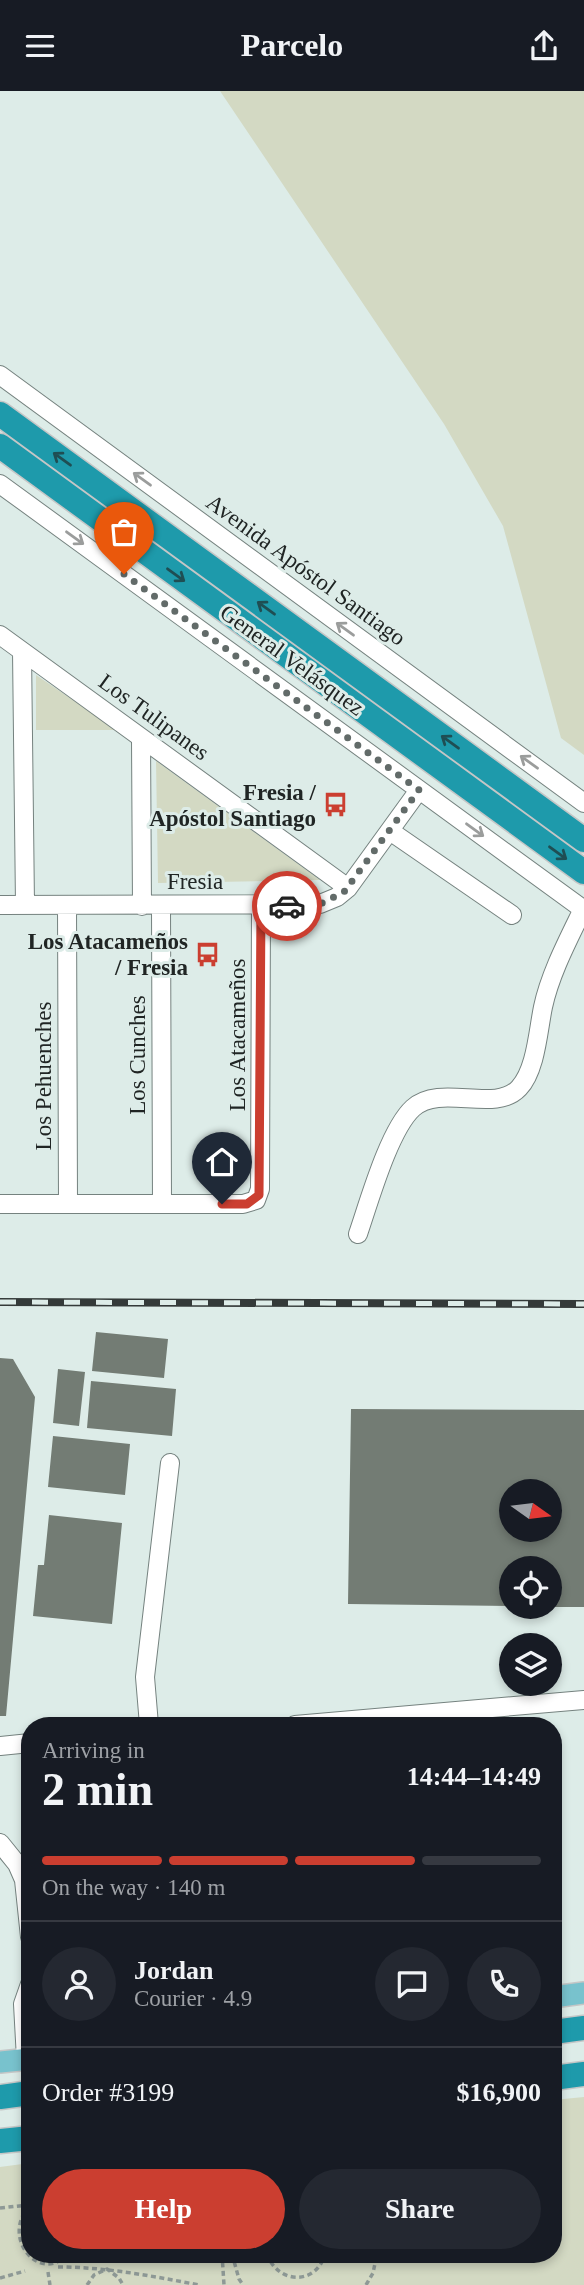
<!DOCTYPE html>
<html lang="en">
<head>
<meta charset="utf-8">
<style>
  :root { --surface:#171b24; --page:#242831; --text:#f1f3f6; --muted:#9ea1a6; --line:#363941; --accent:#cb3e30 }
  body { margin:0; font-family:Georgia,serif; background:var(--page); color:var(--text); height:100vh; display:flex; flex-direction:column; font-size:26px; white-space:nowrap }
  * { box-sizing:border-box; margin:0 }
  p { font-size:23px; color:var(--muted) }
  .icon { flex:none; width:38px; height:38px; fill:none; stroke:currentColor; stroke-width:2; stroke-linecap:round; stroke-linejoin:round }
  .map { position:relative; flex:1; overflow:hidden }
  .panel { position:absolute; left:21px; top:1626px; width:541px; height:546px; display:flex; flex-direction:column; background:var(--surface); border-radius:28px; box-shadow:0 4px 10px #0003 }
  .panel>* { flex:none }
  .needle { width:46px; rotate:104deg }
  .controls { position:absolute; left:499px; top:1388px; display:grid; gap:14px }
  .controls a { display:grid; place-items:center; width:63px; height:63px; border-radius:50%; background:var(--surface); box-shadow:0 4px 10px #0003; font-size:35px }
  .pin { position:absolute; display:grid; place-items:center; width:60px; height:60px; color:#fff; margin:-72px -30px; border-radius:50% 50% 50% 0; rotate:-45deg; box-shadow:0 0 7px #0007 }
  .pin .icon { rotate:45deg }
  .courier { position:absolute; display:grid; place-items:center; width:70px; height:70px; margin:-35px; border:5px solid #cb3e30; border-radius:50%; background:#fff; color:#222; box-shadow:0 2px 9px #0007 }
  .headline em { font-style:normal; font-weight:600 }
  .headline div { display:flex; flex-direction:column-reverse }
  .headline { display:flex; align-items:center; justify-content:space-between; height:119px; padding:0 21px }
  h1 { font-size:46px; font-weight:600; line-height:52px }
  .bar { display:grid; grid-template-columns:repeat(4,1fr); gap:10px 7px; align-content:center; height:84px; padding:0 21px }
  .bar i { height:9px; border-radius:5px; background:var(--line) }
  .bar .current { background:var(--accent) }
  .bar p { grid-column:span 4 }
  .line { display:flex; align-items:center; gap:18px; padding:0 21px; border-top:2px solid var(--line) }
  .line div { flex:1 }
  .round { display:grid; place-items:center; flex:none; width:74px; height:74px; border-radius:37px; background:var(--page) }
  .cta { display:flex; gap:14px; margin-top:auto; padding:14px 21px }
  .cta a { flex:1; height:80px; border-radius:42px; background:var(--accent); color:#fff; font-size:28px; font-weight:600; line-height:80px; text-align:center }
  .cta a+a { background:var(--page); color:var(--text) }
  header { display:flex; justify-content:space-between; align-items:center; height:91px; padding:0 21px; background:var(--surface); font-size:32px; font-weight:600 }
  .map>svg:first-child { display:block }
  .green { fill:#d3d9c3 }
  .building { fill:#737c74; fill-rule:evenodd }
  .lines { fill:none; stroke-linecap:round; stroke-linejoin:round }
  .minor-casing { stroke:#75827f; stroke-width:20 }
  .major-casing { stroke:#c5c6c6; stroke-width:24 }
  .highway-casing { stroke:#c5c6c6; stroke-width:27 }
  .path { stroke:#8e9996; stroke-width:3.5; stroke-dasharray:5 3.5; stroke-linecap:butt }
  .minor { stroke:#fff; stroke-width:18 }
  .major { stroke:#78c2cd; stroke-width:21 }
  .highway { stroke:#1e9aab; stroke-width:24 }
  .rail-casing { stroke:#343a39; stroke-width:8 }
  .rail { stroke:#ddece8; stroke-width:5; stroke-dasharray:16; stroke-linecap:butt }
  .oneway { stroke:#1f4e53 }
  .oneway2 { stroke:#9b9d9c }
  .done { stroke:#626b69; stroke-width:7; stroke-dasharray:0 12.6 }
  .route { stroke:#cb3e30; stroke-width:9 }
  .labels { text-anchor:middle; dominant-baseline:central; stroke-width:6; stroke-linejoin:round; paint-order:stroke }
  .street-label { font-size:23px; fill:#202524; stroke:#ddece8 }
  .poi-label { font-size:23px; font-weight:bold; fill:#202524; stroke:#ddece8; text-anchor:end }
</style>
</head>
<body>
<header><svg class="icon" aria-label="menu" viewBox="0 0 24 24"><path d="M4 6h16M4 12h16M4 18h16"/></svg>Parcelo<svg class="icon" aria-label="share" viewBox="0 0 24 24"><path d="M12 15V3M7 8l5-5 5 5M5 13v7h14v-7"/></svg></header>
<div class="map">
<svg width="584" height="2194" viewBox="0 0 584 2194">
  <rect width="100%" height="100%" fill="#ddece8"/>
  <path class="green" d="M220 0H584V664L561 647 503 435 444 333Z
    M36 584 117 639H36Z
    M156 670 320 789 158 792Z
    M584 2006V2194H0V2076L30 2072V2163H553V2009Z"/>
  <path class="building" d="M96 1241 168 1248 164 1287 92 1280Z
    M0 1267 13 1268 35 1306 6 1625H0Z
    M58 1278 85 1281 79 1335 53 1332Z
    M91 1290 176 1298 172 1345 87 1337Z
    M351 1318 584 1319V1516H550V1477H511V1515L348 1513ZM511 1400H550V1438H511Z
    M53 1345 130 1353 125 1404 48 1396Z
    M49 1424 122 1432 112 1533 33 1525 38 1474H44Z"/>
  <g class="lines">
    <defs>
      <path id="minor" d="M0 284 584 712
        M0 393 584 819
        M0 544 348 797
        M22 560 25 814
        M141 647 142 815
        M390 740 512 824
        M0 814 320 813 337 806 348 797 419 699
        M67 814 68 1113
        M161 815 162 1113
        M0 1113H243L256 1109 260 1098 261 815
        M358 1143C369 1111 389 1039 413 1017 441 992 495 1023 519 997 536 979 538 940 543 916 550 883 568 849 583 818
        M149 1634 145 1586 170 1372
        M295 1634 584 1609
        M0 1655 30 1652
        M0 1752 17 1773 24 1789 30 1846
        M26 1968 23 1913 30 1893"/>
      <path id="major" d="M553 1906 584 1902
        M0 1971 30 1968"/>
      <path id="highway" d="M0 323 584 749
        M0 355 584 781
        M553 1941 584 1937
        M553 1987 584 1983
        M0 2006 30 2002
        M0 2050 30 2047"/>
    </defs>
    <use href="#minor" class="minor-casing"/>
    <use href="#major" class="major-casing"/>
    <use href="#highway" class="highway-casing"/>
    <path class="path" d="M30 2115C0 2145 39 2194 68 2163
      M0 2117 28 2114
      M222 2163 224 2194
      M232 2163 239 2188 243 2194
      M267 2163C278 2194 317 2194 325 2163
      M58 2176C106 2176 152 2185 199 2194
      M48 2181 50 2194
      M0 2187 25 2180
      M87 2194 94 2184 107 2178 119 2187 123 2194
      M366 2194 373 2182 377 2163"/>
    <use href="#minor" class="minor"/>
    <use href="#major" class="major"/>
    <use href="#highway" class="highway"/>
    <defs>
      <path id="rail" d="M0 1211 584 1213"/>
    </defs>
    <use href="#rail" class="rail-casing"/>
    <use href="#rail" class="rail"/>
  </g>
  <defs><path id="oneway-shaft" d="M-6 0H5M1.5-3L5.5 0L1.5 3" fill="none" stroke-width="1.6" stroke-linecap="round" stroke-linejoin="round" transform="scale(1.75)"/></defs>
  <g class="oneway">
    <use href="#oneway-shaft" transform="translate(62 368) rotate(-144)"/>
    <use href="#oneway-shaft" transform="translate(176 484) rotate(36)"/>
    <use href="#oneway-shaft" transform="translate(266 517) rotate(-144)"/>
    <use href="#oneway-shaft" transform="translate(450 651) rotate(-144)"/>
    <use href="#oneway-shaft" transform="translate(558 762) rotate(36)"/>
  </g>
  <g class="oneway2">
    <use href="#oneway-shaft" transform="translate(142 388) rotate(-144)"/>
    <use href="#oneway-shaft" transform="translate(75 447) rotate(36)"/>
    <use href="#oneway-shaft" transform="translate(345 538) rotate(-144)"/>
    <use href="#oneway-shaft" transform="translate(529 671) rotate(-144)"/>
    <use href="#oneway-shaft" transform="translate(475 739) rotate(36)"/>
  </g>
  <g class="lines">
    <path class="done" d="M124 483 419 699 344 801 320 813 287 815"/>
    <path class="route" d="M222 1113H247L259 1104 261 815H287"/>
  </g>
  <defs>
    <symbol id="bus-bare" viewBox="-9 -9 18 18"><path d="M-5-6H5V4H4V6H2V4H-2V6H-4V4H-5ZM-3.5-4V0h7V-4ZM-3.5 1.2v1.5H-2V1.2ZM2 1.2v1.5H3.5V1.2Z" fill="#cb3e30" stroke="#ddece8" stroke-width="2.5" paint-order="stroke"/></symbol>
  </defs>
  <g fill-rule="evenodd">
    <use href="#bus-bare" x="318" y="696" width="35" height="35"/>
    <use href="#bus-bare" x="190" y="846" width="35" height="35"/>
  </g>
  <g class="labels">
    <g class="street-label">
      <text transform="translate(306 479) rotate(36)">Avenida Apóstol Santiago</text>
      <text transform="translate(292 569) rotate(36)">General Velásquez</text>
      <text transform="translate(154 626) rotate(36)">Los Tulipanes</text>
      <text x="195" y="790">Fresia</text>
      <text transform="translate(237 944) rotate(-90)">Los Atacameños</text>
      <text transform="translate(137 964) rotate(-90)">Los Cunches</text>
      <text transform="translate(43 985) rotate(-90)">Los Pehuenches</text>
    </g>
    <g class="poi-label">
      <text x="316" y="701">Fresia /<tspan x="316" dy="26">Apóstol Santiago</tspan></text>
      <text x="188" y="850">Los Atacameños<tspan x="188" dy="26">/ Fresia</tspan></text>
    </g>
  </g>
</svg>
<div class="controls">
<a><svg class="needle" viewBox="-14 -14 28 28"><path d="M0-13l5 13h-10z" fill="#e53935"/><path d="M0 13l5-13h-10z" fill="#9ea1a6"/></svg></a>
<a><svg class="icon" aria-label="locate" viewBox="0 0 24 24"><circle cx="12" cy="12" r="6"/><path d="M12 2v4M12 18v4M2 12h4M18 12h4"/></svg></a>
<a><svg class="icon" aria-label="layers" viewBox="0 0 24 24"><path d="M12 4l9 5-9 5-9-5zM3 14l9 5 9-5"/></svg></a>
</div>
<div class="pin" style="left:124px;top:483px;background:#ea580c"><svg class="icon" aria-label="bag" viewBox="0 0 24 24"><path d="M5 8h14l-1 12H6zM9 8a3 3 0 0 1 6 0"/></svg></div>
<div class="pin" style="left:222px;top:1113px;background:#1f2937"><svg class="icon" aria-label="home" viewBox="0 0 24 24"><path d="M3 11l9-7 9 7M6 9v11h12V9"/></svg></div>
<div class="courier" style="left:287px;top:815px"><svg class="icon" aria-label="car" viewBox="0 0 24 24"><path d="M5 17H2v-5l4-1 3-4h7l3 4 3 1v5h-3M9 17h6M6 11h13"/><circle cx="7" cy="17" r="2"/><circle cx="17" cy="17" r="2"/></svg></div>
<section class="panel">
<div class="headline"><div><h1>2 min</h1><p>Arriving in</p></div><em>14:44–14:49</em></div>
<div class="bar"><i class="current"></i><i class="current"></i><i class="current"></i><i></i><p>On the way · 140 m</p></div>
<div class="line" style="height:126px"><a class="round"><svg class="icon" aria-label="person" viewBox="0 0 24 24"><circle cx="12" cy="8" r="4"/><path d="M4 21q1-7 8-7t8 7"/></svg></a><div><b>Jordan</b><p>Courier · 4.9</p></div><a class="round"><svg class="icon" aria-label="chat" viewBox="0 0 24 24"><path d="M4 5h16v11H9l-5 4z"/></svg></a><a class="round"><svg class="icon" aria-label="phone" viewBox="0 0 24 24"><path d="M5 4h4l2 5-3 2q2 4 5 5l2-3 5 2v4C11 20 4 13 5 4z"/></svg></a></div>
<div class="line" style="height:91px"><div>Order #3199</div><b>$16,900</b></div>
<div class="cta"><a>Help</a><a>Share</a></div>
</section>
</div>
</body>
</html>
